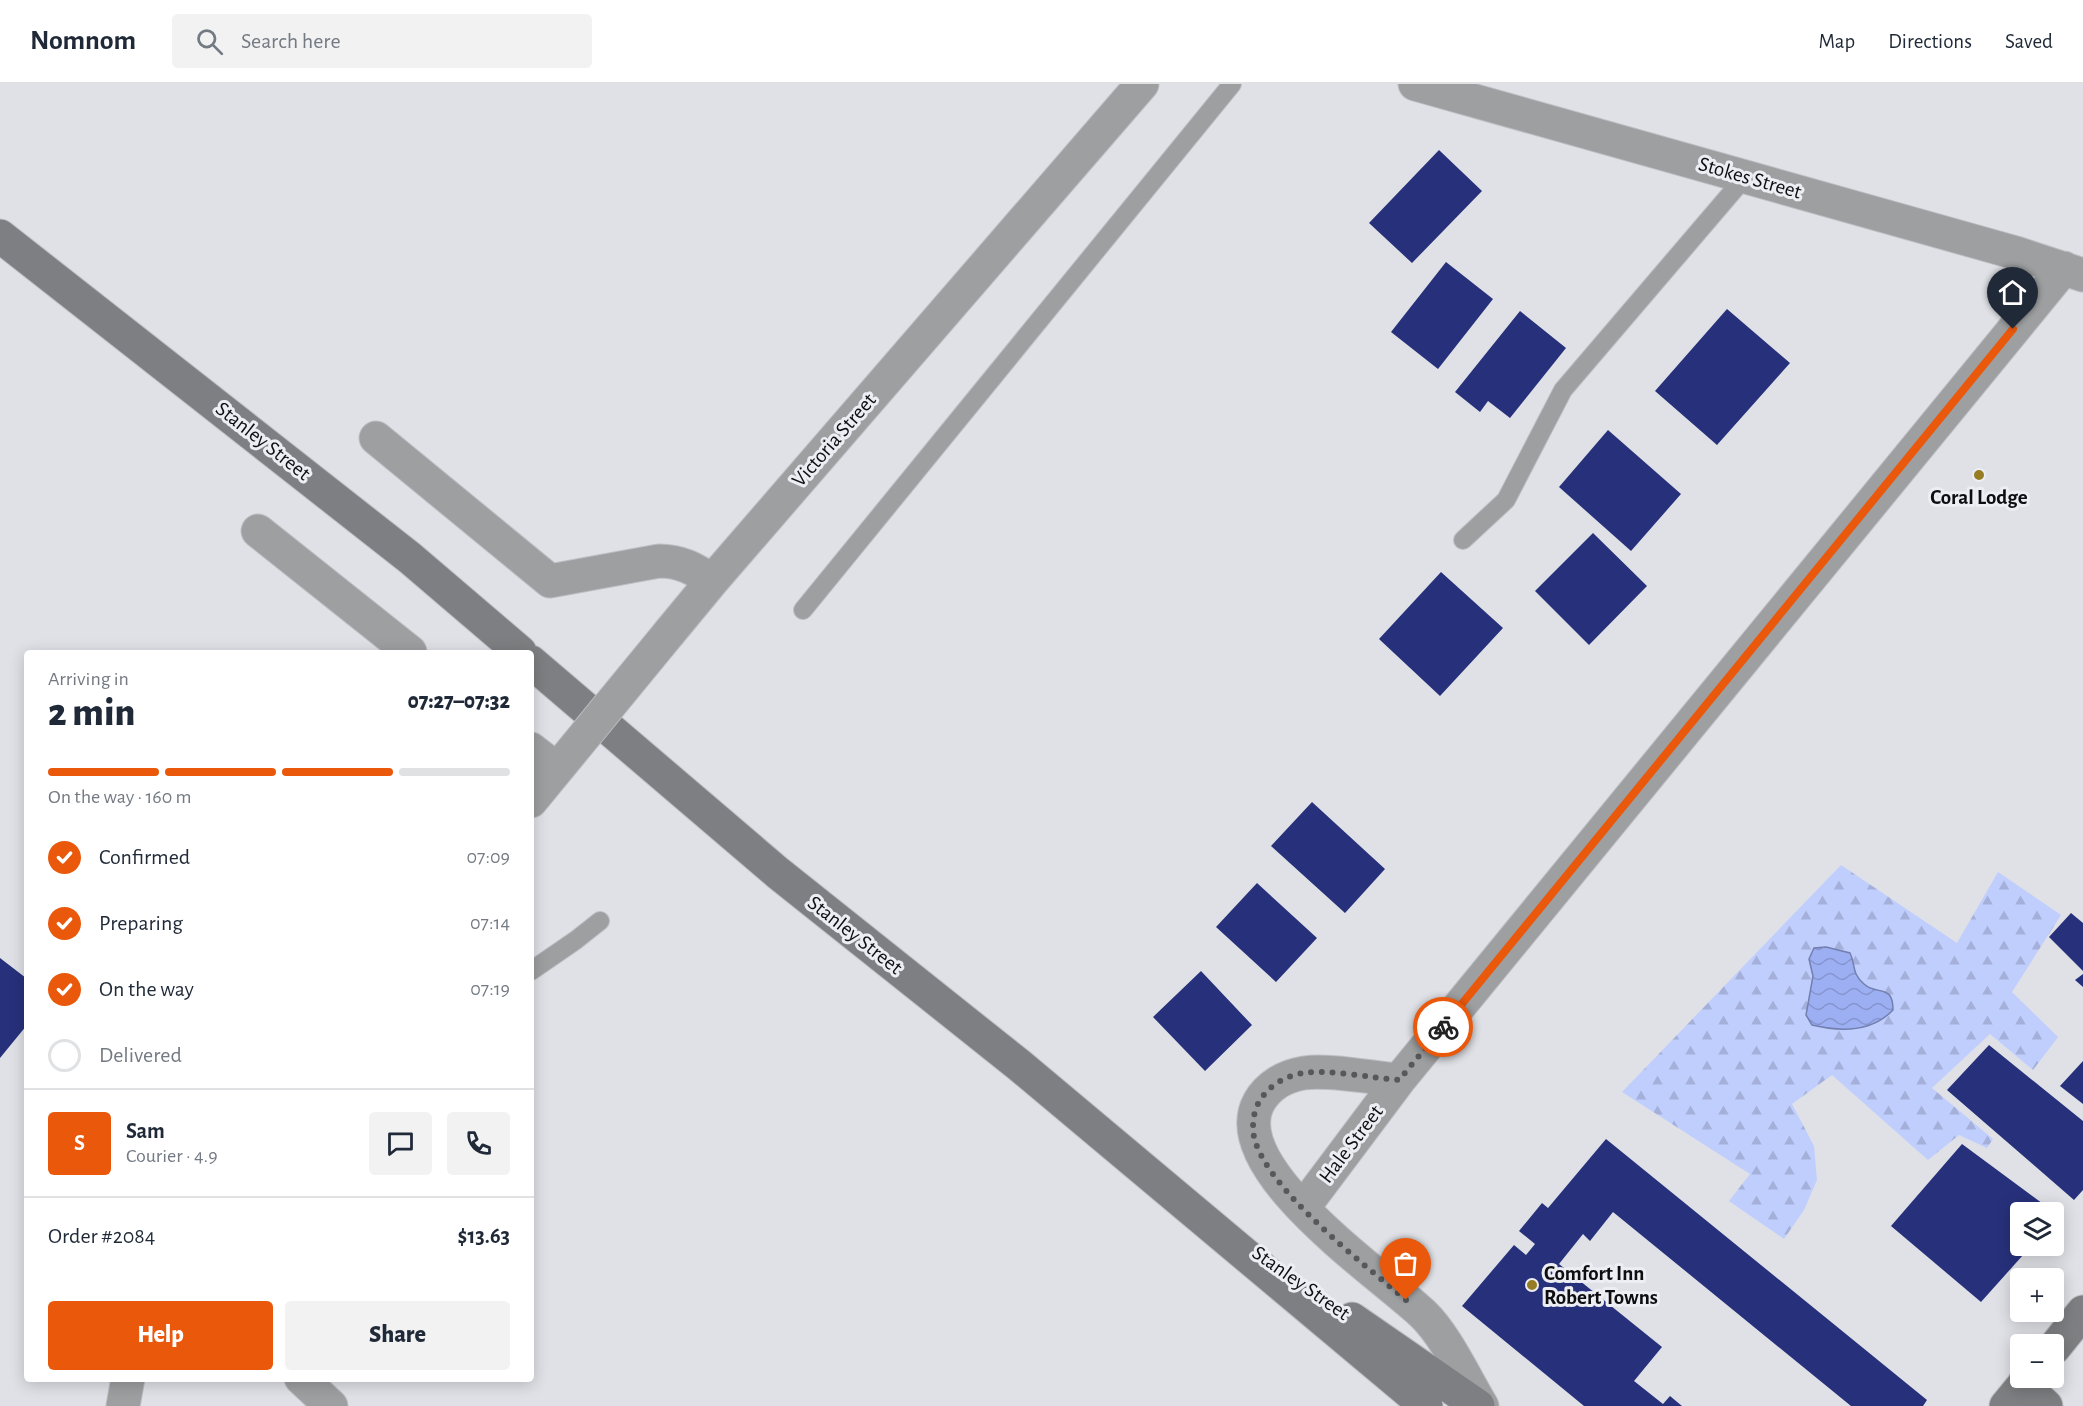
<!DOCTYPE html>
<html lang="en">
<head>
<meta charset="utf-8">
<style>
  :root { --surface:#fff; --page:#f2f2f3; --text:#1f2937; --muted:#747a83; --line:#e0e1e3; --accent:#ea580c }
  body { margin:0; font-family:"Alegreya Sans",sans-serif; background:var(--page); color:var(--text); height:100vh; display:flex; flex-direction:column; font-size:22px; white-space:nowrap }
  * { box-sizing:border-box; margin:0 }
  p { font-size:20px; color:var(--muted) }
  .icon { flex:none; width:33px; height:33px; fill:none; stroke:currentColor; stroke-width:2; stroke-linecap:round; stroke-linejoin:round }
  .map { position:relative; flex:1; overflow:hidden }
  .drawer { position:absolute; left:24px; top:566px; width:510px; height:732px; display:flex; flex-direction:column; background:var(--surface); border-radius:6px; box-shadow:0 3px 15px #0003 }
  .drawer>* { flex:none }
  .buttons { position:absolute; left:2010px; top:1118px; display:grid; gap:12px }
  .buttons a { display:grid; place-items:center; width:54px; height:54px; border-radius:6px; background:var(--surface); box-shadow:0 3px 15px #0003; font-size:30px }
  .pin { position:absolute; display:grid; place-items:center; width:51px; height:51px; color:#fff; margin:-62px -26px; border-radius:50% 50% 50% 0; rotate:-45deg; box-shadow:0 0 6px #0007 }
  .pin .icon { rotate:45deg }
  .courier { position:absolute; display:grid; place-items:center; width:60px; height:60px; margin:-30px; border:4px solid #ea580c; border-radius:50%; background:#fff; color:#222; box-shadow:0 2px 8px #0007 }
  .headline em { font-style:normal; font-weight:800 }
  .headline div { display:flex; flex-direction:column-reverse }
  .headline { display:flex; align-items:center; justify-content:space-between; height:102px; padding:0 24px }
  h1 { font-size:39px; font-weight:800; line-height:45px }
  .bar { display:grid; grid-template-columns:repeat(4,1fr); gap:9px 6px; align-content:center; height:72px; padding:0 24px }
  .bar i { height:8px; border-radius:4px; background:var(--line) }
  .bar .current { background:var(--accent) }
  .bar p { grid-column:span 4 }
  .line { display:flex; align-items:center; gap:15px; padding:0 24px; border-top:2px solid var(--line) }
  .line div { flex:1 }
  .round { display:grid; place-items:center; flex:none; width:63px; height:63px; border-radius:6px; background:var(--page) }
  ol { padding:0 24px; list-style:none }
  li { display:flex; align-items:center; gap:18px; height:66px }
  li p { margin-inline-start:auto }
  li .icon { padding:6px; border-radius:50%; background:var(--accent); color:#fff; stroke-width:4 }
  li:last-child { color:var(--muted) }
  li i { width:33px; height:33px; border:3px solid var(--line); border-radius:50% }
  .button { display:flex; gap:12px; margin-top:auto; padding:12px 24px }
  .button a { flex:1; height:69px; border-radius:6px; background:var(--accent); color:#fff; font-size:24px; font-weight:800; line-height:69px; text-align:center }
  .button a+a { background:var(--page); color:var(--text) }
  header { display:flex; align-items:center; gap:36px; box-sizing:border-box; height:84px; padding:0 30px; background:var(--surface); border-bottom:2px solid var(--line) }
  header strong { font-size:28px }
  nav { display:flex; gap:33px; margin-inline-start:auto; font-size:21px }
  .search { width:420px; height:54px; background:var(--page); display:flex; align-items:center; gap:15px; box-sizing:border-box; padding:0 21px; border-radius:6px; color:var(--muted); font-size:22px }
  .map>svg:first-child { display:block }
  .forest { fill:url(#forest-firs) }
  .water { fill:url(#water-waves); stroke:#727faf; stroke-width:1.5 }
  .building { fill:#27317b }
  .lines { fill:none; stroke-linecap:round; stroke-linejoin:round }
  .service-casing { stroke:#bebfc4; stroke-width:20 }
  .minor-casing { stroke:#bebfc4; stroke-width:35 }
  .secondary-casing { stroke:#bebfc4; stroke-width:35 }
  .service { stroke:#9e9fa1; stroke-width:18 }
  .minor { stroke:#9e9fa1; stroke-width:33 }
  .secondary { stroke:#7e7f82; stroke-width:33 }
  .minor-bridge-casing { stroke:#bebfc4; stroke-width:35; stroke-linecap:butt }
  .minor-bridge { stroke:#9e9fa1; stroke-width:33 }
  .done { stroke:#57585b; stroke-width:6; stroke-dasharray:0 10.8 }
  .route { stroke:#ea580c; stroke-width:8 }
  .poi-dot { fill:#967d24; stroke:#eceef4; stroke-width:2 }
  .labels { text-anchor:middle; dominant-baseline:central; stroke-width:6; stroke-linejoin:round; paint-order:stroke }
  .street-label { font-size:21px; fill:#0e0e10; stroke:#eceef4 }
  .poi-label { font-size:21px; font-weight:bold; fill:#0e0e10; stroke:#eceef4 }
</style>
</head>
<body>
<header>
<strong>Nomnom</strong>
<div class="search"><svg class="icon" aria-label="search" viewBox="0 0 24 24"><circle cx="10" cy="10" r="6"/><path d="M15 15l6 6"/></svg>Search here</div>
<nav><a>Map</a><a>Directions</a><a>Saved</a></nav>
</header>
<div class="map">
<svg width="2083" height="1322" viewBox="0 0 2083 1322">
  <defs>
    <pattern id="forest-firs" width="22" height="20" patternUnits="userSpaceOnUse" patternTransform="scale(1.5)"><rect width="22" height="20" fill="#c0cefe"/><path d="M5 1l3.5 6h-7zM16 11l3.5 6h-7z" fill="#a4b0d9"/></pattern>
    <pattern id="water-waves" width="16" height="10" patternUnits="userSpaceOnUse" patternTransform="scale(1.5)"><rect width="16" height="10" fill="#9daff3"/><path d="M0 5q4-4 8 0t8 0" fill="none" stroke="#8695cf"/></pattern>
  </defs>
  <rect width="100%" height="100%" fill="#dfe1e6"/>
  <path class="forest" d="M1841 781 1957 859 1998 788 2061 831 2012 908 2058 953 2033 986 1990 950 1932 1004 1993 1055 1987 1064 1959 1051 1928 1076 1832 991 1792 1020 1814 1062 1817 1096 1804 1126 1784 1155 1729 1117 1750 1090 1622 1008Z"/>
  <path class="water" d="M1826 863 1850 869C1856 881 1851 889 1864 900 1877 912 1893 899 1893 926 1872 948 1841 948 1812 941L1806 931 1813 892 1809 875 1814 864Z"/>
  <path class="building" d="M1439 66 1482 107 1412 179 1369 139Z
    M1446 178 1493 215 1438 285 1391 248Z
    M1727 225 1790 279 1717 361 1655 307Z
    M1520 227 1566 264 1510 334 1488 317 1480 328 1455 308Z
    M1608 346 1681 410 1631 467 1559 403Z
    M1593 449 1647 502 1589 561 1535 507Z
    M1441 488 1503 544 1440 612 1379 555Z
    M1312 718 1385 785 1345 829 1271 762Z
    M1257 799 1317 854 1276 898 1216 843Z
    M2071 829 2083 839V887L2049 853Z
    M0 874 26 894 27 901V941L0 974Z
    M1201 887 1252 941 1205 987 1153 933Z
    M2083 890V903L2075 896Z
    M1989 961 2083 1037V1106L2074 1116 1947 1006Z
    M2083 977V1020L2060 1002Z
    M1606 1055 1927 1316 1923 1322H1851L1613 1128 1590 1157 1583 1150 1559 1180 1662 1263 1634 1297 1663 1320 1670 1312 1682 1322H1584L1462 1222 1514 1161 1526 1171 1535 1160 1519 1147 1542 1119 1548 1124Z
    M1962 1060 2058 1131 2054 1136V1128H2020V1161H2032L1981 1218 1891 1142Z"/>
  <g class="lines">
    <defs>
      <path id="service" d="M1463 456 1506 416 1563 306 1745 93
        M803 526 1232 0
        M531 887 576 856 600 837"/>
      <path id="minor" d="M1415 0 2016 169 2083 191
        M376 354 550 497 659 477C681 477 695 485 712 497
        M258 447 410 568
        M669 549 712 497 1142 0
        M531 665 557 685
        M531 717 577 661
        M1399 996C1372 994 1329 985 1304 989 1285 992 1268 1002 1259 1018 1223 1084 1381 1190 1423 1230 1446 1252 1465 1294 1482 1322
        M1303 1124 1399 996 2064 184
        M301 1294 331 1322
        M123 1322 128 1294"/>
      <path id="secondary" d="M0 152 410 474 520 568
        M531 578 778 789 1019 981 1426 1322
        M1352 1235 1478 1322
        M2054 1264 2083 1228
        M2023 1301 2046 1322
        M2006 1322 2030 1293"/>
    </defs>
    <use href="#service" class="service-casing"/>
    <use href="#minor" class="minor-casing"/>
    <use href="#secondary" class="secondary-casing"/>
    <use href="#service" class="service"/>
    <use href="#minor" class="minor"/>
    <use href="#secondary" class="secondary"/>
    <defs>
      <path id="minor-bridge" d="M577 661 669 549"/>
    </defs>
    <use href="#minor-bridge" class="minor-bridge-casing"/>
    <use href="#minor-bridge" class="minor-bridge"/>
  </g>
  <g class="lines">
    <path class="done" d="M1406 1216C1365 1181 1266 1105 1254 1053 1252 1041 1253 1029 1259 1018 1268 1002 1285 992 1303 989 1329 985 1372 994 1399 996L1443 943"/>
    <path class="route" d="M1443 943 2013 245"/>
  </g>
  <g class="poi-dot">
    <circle cx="1979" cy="391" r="6"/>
    <circle cx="1532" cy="1201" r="6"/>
  </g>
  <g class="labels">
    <g class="street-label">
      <text transform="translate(1750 94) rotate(16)">Stokes Street</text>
      <text transform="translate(834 356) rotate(-49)">Victoria Street</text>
      <text transform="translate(263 357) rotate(38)">Stanley Street</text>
      <text transform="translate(855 851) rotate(38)">Stanley Street</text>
      <text transform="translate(1351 1060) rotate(-53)">Hale Street</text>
      <text transform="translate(1301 1199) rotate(35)">Stanley Street</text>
    </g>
    <g class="poi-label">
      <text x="1979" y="413">Coral Lodge</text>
      <text x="1544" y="1189" text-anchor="start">Comfort Inn<tspan x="1544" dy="24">Robert Towns</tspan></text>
    </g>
  </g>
</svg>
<div class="buttons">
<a><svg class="icon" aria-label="layers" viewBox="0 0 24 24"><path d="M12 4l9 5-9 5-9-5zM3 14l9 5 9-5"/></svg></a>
<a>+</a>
<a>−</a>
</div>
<div class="pin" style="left:1406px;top:1216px;background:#ea580c"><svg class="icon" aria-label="bag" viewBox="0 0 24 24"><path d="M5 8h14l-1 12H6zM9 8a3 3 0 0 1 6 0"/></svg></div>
<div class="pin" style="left:2013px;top:245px;background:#1f2937"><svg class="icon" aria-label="home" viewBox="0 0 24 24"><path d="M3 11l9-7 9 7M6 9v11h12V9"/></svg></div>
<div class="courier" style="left:1443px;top:943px"><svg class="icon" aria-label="bike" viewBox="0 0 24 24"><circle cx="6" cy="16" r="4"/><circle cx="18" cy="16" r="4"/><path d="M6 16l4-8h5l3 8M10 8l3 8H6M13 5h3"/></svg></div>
<section class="drawer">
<div class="headline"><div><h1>2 min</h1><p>Arriving in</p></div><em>07:27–07:32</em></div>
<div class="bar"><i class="current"></i><i class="current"></i><i class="current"></i><i></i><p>On the way · 160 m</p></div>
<ol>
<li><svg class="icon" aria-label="check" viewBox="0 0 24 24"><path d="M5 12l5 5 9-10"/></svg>Confirmed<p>07:09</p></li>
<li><svg class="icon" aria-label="check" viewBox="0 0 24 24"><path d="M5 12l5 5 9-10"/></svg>Preparing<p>07:14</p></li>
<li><svg class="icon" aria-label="check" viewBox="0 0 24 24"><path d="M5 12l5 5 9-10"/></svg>On the way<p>07:19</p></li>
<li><i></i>Delivered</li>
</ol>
<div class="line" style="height:108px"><b class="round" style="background:var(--accent);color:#fff">S</b><div><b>Sam</b><p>Courier · 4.9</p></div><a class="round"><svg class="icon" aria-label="chat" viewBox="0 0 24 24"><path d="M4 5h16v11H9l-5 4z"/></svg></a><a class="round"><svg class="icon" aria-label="phone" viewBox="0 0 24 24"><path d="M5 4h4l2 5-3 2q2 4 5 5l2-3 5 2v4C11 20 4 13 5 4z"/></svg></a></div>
<div class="line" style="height:78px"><div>Order #2084</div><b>$13.63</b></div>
<div class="button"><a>Help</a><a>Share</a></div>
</section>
</div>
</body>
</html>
